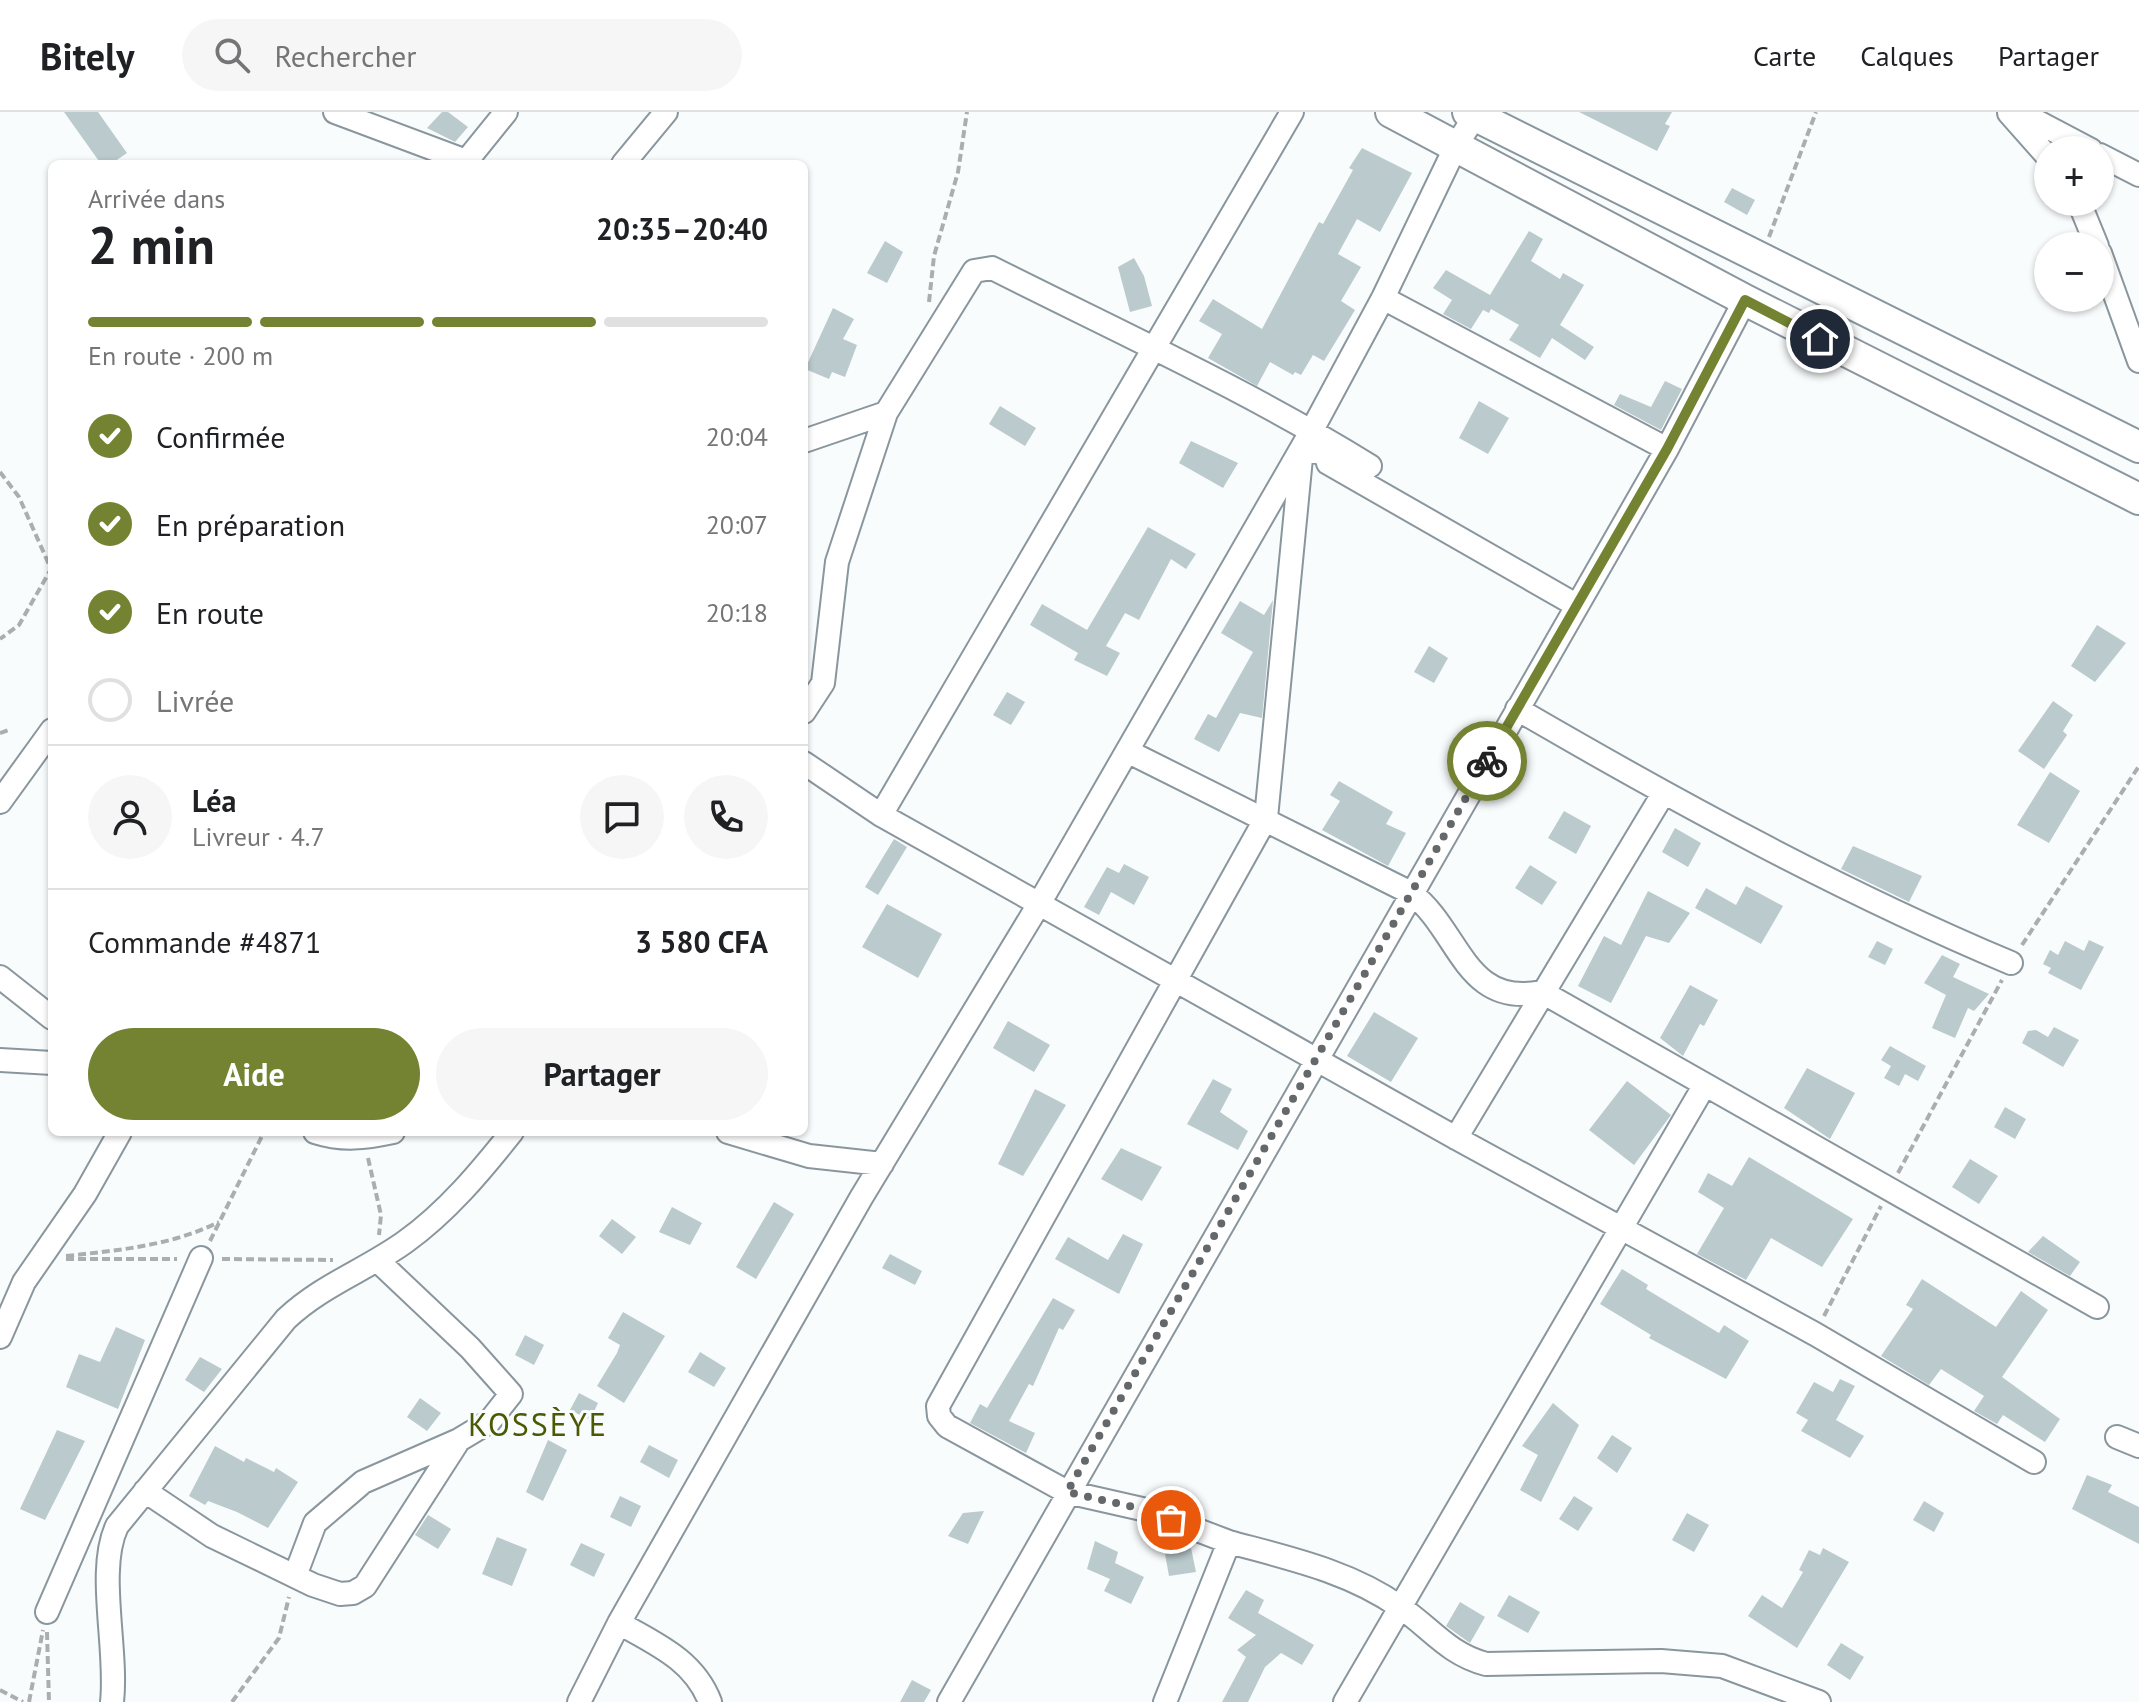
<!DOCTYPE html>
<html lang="fr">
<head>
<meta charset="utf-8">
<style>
  :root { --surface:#fff; --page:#f6f6f6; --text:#202124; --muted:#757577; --line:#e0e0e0; --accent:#738331 }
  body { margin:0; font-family:"PT Sans",sans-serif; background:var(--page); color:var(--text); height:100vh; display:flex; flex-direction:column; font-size:30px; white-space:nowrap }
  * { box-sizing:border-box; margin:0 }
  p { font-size:26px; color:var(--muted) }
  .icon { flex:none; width:44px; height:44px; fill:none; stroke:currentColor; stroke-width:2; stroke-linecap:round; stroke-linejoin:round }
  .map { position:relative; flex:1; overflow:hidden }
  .drawer { position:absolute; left:48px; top:48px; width:760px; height:976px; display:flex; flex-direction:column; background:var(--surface); border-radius:12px; box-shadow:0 2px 6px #0004 }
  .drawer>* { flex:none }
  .buttons { position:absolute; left:2034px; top:24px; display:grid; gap:16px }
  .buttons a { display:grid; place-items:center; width:80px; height:80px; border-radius:50%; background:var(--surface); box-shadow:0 2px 6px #0004; font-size:40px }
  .pin { position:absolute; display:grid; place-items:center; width:68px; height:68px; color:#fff; margin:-34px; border:4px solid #fff; border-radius:50%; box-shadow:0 2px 8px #0007 }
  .courier { position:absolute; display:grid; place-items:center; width:80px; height:80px; margin:-40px; border:6px solid #738331; border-radius:50%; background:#fff; color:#222; box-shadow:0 2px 10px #0007 }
  .head em { font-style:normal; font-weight:700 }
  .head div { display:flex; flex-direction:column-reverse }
  .head { display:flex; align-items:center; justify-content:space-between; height:136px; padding:0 40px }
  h1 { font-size:52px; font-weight:700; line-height:60px }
  .bar { display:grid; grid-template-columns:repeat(4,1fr); gap:12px 8px; align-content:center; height:96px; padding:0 40px }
  .bar i { height:10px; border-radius:6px; background:var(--line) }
  .bar .active { background:var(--accent) }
  .bar p { grid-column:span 4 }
  .line { display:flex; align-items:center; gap:20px; padding:0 40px; border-top:2px solid var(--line) }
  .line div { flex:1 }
  .round { display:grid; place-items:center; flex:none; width:84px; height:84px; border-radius:42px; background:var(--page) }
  ol { padding:0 40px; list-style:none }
  li { display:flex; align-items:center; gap:24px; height:88px }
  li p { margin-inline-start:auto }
  li .icon { padding:8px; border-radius:50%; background:var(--accent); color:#fff; stroke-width:4 }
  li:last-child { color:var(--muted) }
  li i { width:44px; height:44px; border:4px solid var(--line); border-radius:50% }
  .action { display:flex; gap:16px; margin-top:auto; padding:16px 40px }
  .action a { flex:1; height:92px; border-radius:48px; background:var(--accent); color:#fff; font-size:32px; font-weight:700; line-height:92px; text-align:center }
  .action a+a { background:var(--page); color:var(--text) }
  header { display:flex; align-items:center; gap:48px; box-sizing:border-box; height:112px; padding:0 40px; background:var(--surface); border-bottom:2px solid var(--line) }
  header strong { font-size:38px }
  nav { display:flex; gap:44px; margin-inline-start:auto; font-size:28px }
  .search { width:560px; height:72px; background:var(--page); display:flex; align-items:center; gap:20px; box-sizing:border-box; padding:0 28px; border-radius:44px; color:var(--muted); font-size:30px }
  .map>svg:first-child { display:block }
  .building { fill:#bacacd }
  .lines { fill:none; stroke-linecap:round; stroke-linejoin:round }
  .minor-casing { stroke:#8a969e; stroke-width:26 }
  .major-casing { stroke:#8a969e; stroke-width:34 }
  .path { stroke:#abaeb0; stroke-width:4; stroke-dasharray:8 4; stroke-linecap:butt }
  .minor { stroke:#fff; stroke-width:22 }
  .major { stroke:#fff; stroke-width:30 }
  .done { stroke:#64686a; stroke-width:8; stroke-dasharray:0 14.4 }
  .route { stroke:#738331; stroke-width:10 }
  .labels { text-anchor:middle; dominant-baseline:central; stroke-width:6; stroke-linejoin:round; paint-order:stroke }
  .quarter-label { font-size:32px; letter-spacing:2px; fill:#4b5804; stroke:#f9fcfd }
</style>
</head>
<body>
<header>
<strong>Bitely</strong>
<div class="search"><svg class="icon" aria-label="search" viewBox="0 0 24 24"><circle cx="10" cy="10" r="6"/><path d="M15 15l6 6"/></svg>Rechercher</div>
<nav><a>Carte</a><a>Calques</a><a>Partager</a></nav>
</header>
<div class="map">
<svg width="2139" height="1590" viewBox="0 0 2139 1590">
  <rect width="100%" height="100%" fill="#f9fcfd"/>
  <path class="building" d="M64 0H98L127 41 111 52H101Z
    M442 0H448L468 15 455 30 427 16Z
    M1579 0H1672L1665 12 1670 14 1657 39Z
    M1362 36 1412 61 1380 120 1357 107 1338 142 1361 155 1341 189 1355 198 1324 249 1313 243 1301 263 1295 260 1293 263 1270 250 1257 274 1208 246 1222 222 1199 209 1213 187 1262 217 1319 110 1323 112 1353 58 1349 56Z
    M1732 76 1755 88 1747 103 1724 90Z
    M1529 119 1543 127 1531 149 1560 167 1563 161 1584 173 1560 213 1594 235 1585 248 1552 226 1540 246 1509 228 1519 213 1491 197 1489 201 1483 198 1471 217 1443 202 1452 188 1433 176 1446 158 1490 183Z
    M885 129 903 140 887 171 867 161Z
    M1134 146 1144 164 1152 194 1130 200 1118 155Z
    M833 196 854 207 843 227 857 233 845 265 832 260 829 267 805 257Z
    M1665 269 1682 277 1661 318 1614 293 1620 282 1651 295Z
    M1479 289 1509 306 1488 342 1459 326Z
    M1000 294 1036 316 1025 334 989 312Z
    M1191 329 1238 351 1223 376 1179 351Z
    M1148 415 1196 442 1186 457 1171 447 1139 508 1125 501 1106 534 1120 541 1107 564 1074 548 1078 541 1030 513 1042 492 1087 518Z
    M1273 488 1262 606 1240 601 1219 640 1194 627 1208 602 1216 606 1253 540 1221 521 1240 489 1264 503Z
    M2097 513 2126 531 2095 570 2071 554Z
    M1429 534 1448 546 1434 571 1414 560Z
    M1007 580 1025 590 1011 613 993 603Z
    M2053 589 2073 603 2063 619 2067 623 2044 657 2018 639Z
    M2050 660 2080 679 2049 731 2017 713Z
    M1339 669 1393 700 1386 712 1406 721 1388 754 1322 718 1340 689 1330 683Z
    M1564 699 1591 714 1576 742 1548 726Z
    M1675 716 1701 731 1688 755 1662 740Z
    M894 727 907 735 878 783 865 775Z
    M1853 734 1922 764 1909 790 1841 757Z
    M1124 752 1149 765 1134 793 1111 780 1099 803 1084 795 1107 755 1119 761Z
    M1530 753 1557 770 1542 793 1515 776Z
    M1746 774 1783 794 1761 832 1695 796 1706 776 1736 793Z
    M1648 779 1690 801 1669 831 1646 824 1611 891 1578 874 1604 824 1621 833Z
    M887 792 942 822 918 866 862 835Z
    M2089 828 2104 835 2081 878 2048 861 2051 856 2043 852 2050 838 2058 843 2065 829 2084 839Z
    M1877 829 1893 837 1885 853 1868 845Z
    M1942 843 1960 852 1953 865 1989 882 1974 899 1968 896 1955 926 1932 916 1946 883 1924 871Z
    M1690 873 1718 888 1704 914 1700 912 1683 944 1660 926Z
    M1374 900 1418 926 1391 970 1347 944Z
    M1008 909 1050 933 1034 960 993 936Z
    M2054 915 2079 928 2063 955 2022 931 2028 919 2036 918 2048 925Z
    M1890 934 1926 954 1918 969 1905 962 1899 974 1884 966 1891 954 1881 948Z
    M1807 956 1855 981 1830 1027 1784 996Z
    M1213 967 1232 977 1220 1000 1248 1019 1238 1038 1187 1012Z
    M1627 969 1671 1003 1634 1053 1589 1018Z
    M1035 977 1066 993 1023 1064 998 1052Z
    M2005 995 2026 1007 2015 1027 1994 1015Z
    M1121 1036 1162 1055 1142 1089 1101 1067Z
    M1749 1045 1853 1107 1822 1155 1771 1126 1746 1168 1697 1142 1724 1096 1698 1080 1708 1061 1732 1074Z
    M1970 1047 1998 1064 1979 1092 1952 1075Z
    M774 1090 794 1102 756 1167 736 1155Z
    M672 1095 702 1111 690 1133 659 1120Z
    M612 1107 636 1125 622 1142 599 1124Z
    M1123 1122 1143 1132 1119 1182 1055 1147 1068 1125 1108 1148Z
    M2043 1124 2080 1150 2070 1164 2028 1140Z
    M890 1142 922 1159 915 1173 882 1156Z
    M1622 1157 1648 1173 1646 1177 1719 1221 1724 1213 1749 1229 1726 1267 1649 1226 1651 1223 1600 1192Z
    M1922 1167 1996 1215 2021 1179 2048 1198 2002 1265 2060 1307 2045 1330 2003 1303 1997 1312 1974 1299 1984 1284 1941 1257 1929 1273 1881 1244 1913 1197 1906 1193Z
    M1053 1186 1075 1198 1063 1218 1059 1216 1033 1274 1029 1272 1009 1309 1035 1321 1026 1341 970 1311 980 1292 987 1296Z
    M623 1200 665 1224 624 1291 597 1274 617 1241 620 1233 608 1226Z
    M116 1215 145 1228 118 1297 66 1275 79 1242 100 1250Z
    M525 1223 544 1233 534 1253 515 1243Z
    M700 1240 726 1256 714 1275 688 1260Z
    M200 1245 222 1257 204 1280 185 1268Z
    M1840 1267 1855 1274 1836 1308 1864 1324 1850 1346 1801 1319 1808 1308 1796 1301 1814 1270 1833 1280Z
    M579 1281 598 1291 590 1308 570 1298Z
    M420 1286 441 1301 427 1319 407 1305Z
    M1553 1291 1579 1313 1541 1390 1520 1378 1538 1343 1522 1334Z
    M57 1318 85 1329 45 1408 20 1397Z
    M1612 1323 1632 1336 1617 1361 1597 1346Z
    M548 1328 567 1338 543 1389 526 1380Z
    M649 1333 678 1348 669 1366 640 1350Z
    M215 1334 244 1350 246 1346 274 1360 276 1356 298 1370 268 1416 237 1400 208 1389 205 1393 189 1384Z
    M2087 1363 2112 1373 2108 1380 2139 1395V1432L2072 1397Z
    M620 1384 641 1394 631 1415 610 1405Z
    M1574 1384 1593 1396 1578 1419 1559 1407Z
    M1924 1389 1944 1401 1934 1420 1913 1408Z
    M984 1399 968 1432 948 1424 963 1401Z
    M1687 1401 1709 1413 1694 1440 1672 1428Z
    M428 1403 451 1417 438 1437 415 1423Z
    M497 1425 527 1437 512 1474 482 1462Z
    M1095 1429 1118 1440 1115 1451 1144 1465 1131 1492 1104 1479 1110 1467 1087 1457Z
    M581 1431 605 1442 594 1465 570 1453Z
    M1191 1436 1196 1460 1169 1464 1165 1442Z
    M1823 1436 1849 1450 1797 1536 1748 1504 1762 1483 1782 1496 1803 1460 1799 1458 1809 1438 1820 1443Z
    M1246 1478 1264 1488 1258 1501 1314 1533 1302 1553 1281 1541 1265 1555 1248 1590H1222L1246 1545 1237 1538 1256 1523 1228 1506Z
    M1509 1483 1540 1500 1528 1521 1497 1504Z
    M1460 1490 1485 1505 1470 1531 1446 1514Z
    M1841 1531 1864 1545 1850 1568 1827 1553Z
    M912 1568 931 1578 924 1590H900Z"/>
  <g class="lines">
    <defs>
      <path id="minor" d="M335 0 466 49
        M2019 0 2091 38
        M2009 1 2048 45
        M2100 43 2139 63
        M464 52 506 0
        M623 52 666 0
        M2079 90 2097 134
        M2100 141 2139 249
        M1383 186 1667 337
        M804 329 886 301
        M1328 351 1576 493
        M1517 597C1677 690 1840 779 2011 851
        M804 600 823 571 837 450 886 301 974 159 992 156C1119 220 1249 279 1370 354L1302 336
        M1127 639 1411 781C1460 818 1464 896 1542 880L2097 1195
        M804 651 881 703 1456 1026 1815 1222 2034 1350
        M0 690 52 618
        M881 703 1292 0
        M0 865 52 906
        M0 948 52 951
        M315 1020C343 1029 365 1026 393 1020
        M728 1020 809 1044 882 1052
        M1456 1026 1663 682
        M0 1225 24 1170 85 1082 120 1020
        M2117 1325 2139 1334
        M145 1379 212 1424 313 1473 340 1482 353 1481 365 1474 459 1328 489 1310 511 1282 470 1236 377 1148
        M1229 1430C1288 1446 1349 1459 1400 1495 1431 1516 1448 1542 1486 1552L1661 1549 1722 1554 1819 1590
        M295 1464 315 1411 363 1370 459 1328
        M47 1500 201 1146
        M619 1511C656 1532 694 1548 710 1590
        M112 1590C118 1537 96 1458 117 1414L286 1207C322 1173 366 1158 405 1130 447 1100 480 1060 512 1020
        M579 1590 619 1511 861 1086 1039 792 1312 318 1383 186 1457 32 1475 4
        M949 1590 1667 337 1745 188
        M1165 1590 1229 1430 1142 1397 1067 1380 947 1314 939 1304 938 1294 1266 706 1301 346
        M1345 1590 1704 974"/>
      <path id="major" d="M1391 0 1745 188 2139 387
        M1468 0 2139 335"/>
    </defs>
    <use href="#minor" class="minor-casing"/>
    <use href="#major" class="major-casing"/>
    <path class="path" d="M1769 125 1816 0
      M929 190 934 144 958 60 967 0
      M0 360 19 385 51 457 19 513 0 527
      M0 621 9 618
      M2022 833 2139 654
      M368 1046 381 1103 379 1123
      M1898 1061 2002 868
      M210 1129 264 1020
      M66 1144C120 1138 170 1134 219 1110
      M66 1147H177
      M222 1147 333 1148
      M1824 1204 1881 1094
      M47 1520 49 1590
      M0 1578 23 1590
      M29 1590 43 1518
      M232 1590 279 1526 289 1485"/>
    <use href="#minor" class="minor"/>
    <use href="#major" class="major"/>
  </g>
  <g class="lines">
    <path class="done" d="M1171 1408 1142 1397 1067 1380 1487 649"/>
    <path class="route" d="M1487 649 1667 337 1745 188 1820 227"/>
  </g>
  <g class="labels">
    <g class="quarter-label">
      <text x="538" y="1312">KOSSÈYE</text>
    </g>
  </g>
</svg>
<div class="buttons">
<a>+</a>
<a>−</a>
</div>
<div class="pin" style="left:1171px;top:1408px;background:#ea580c"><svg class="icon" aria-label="bag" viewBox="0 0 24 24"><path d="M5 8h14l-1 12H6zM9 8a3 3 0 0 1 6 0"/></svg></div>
<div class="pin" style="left:1820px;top:227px;background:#1f2937"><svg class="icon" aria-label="home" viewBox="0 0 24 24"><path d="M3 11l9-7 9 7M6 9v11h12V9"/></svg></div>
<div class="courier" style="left:1487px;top:649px"><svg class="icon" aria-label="bike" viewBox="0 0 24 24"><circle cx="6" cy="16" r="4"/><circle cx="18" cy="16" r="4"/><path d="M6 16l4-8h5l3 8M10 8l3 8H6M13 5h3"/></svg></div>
<section class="drawer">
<div class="head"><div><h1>2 min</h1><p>Arrivée dans</p></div><em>20:35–20:40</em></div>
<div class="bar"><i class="active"></i><i class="active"></i><i class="active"></i><i></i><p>En route · 200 m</p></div>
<ol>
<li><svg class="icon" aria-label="check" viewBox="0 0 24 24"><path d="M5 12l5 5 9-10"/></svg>Confirmée<p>20:04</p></li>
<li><svg class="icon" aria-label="check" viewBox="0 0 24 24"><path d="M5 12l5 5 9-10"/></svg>En préparation<p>20:07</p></li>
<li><svg class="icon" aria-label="check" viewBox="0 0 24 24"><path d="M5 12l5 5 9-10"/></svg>En route<p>20:18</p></li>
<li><i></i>Livrée</li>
</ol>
<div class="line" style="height:144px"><a class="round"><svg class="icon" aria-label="person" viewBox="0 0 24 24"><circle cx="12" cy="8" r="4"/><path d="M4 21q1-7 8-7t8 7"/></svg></a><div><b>Léa</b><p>Livreur · 4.7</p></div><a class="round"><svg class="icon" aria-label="chat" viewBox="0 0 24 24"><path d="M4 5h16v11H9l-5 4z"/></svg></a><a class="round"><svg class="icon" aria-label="phone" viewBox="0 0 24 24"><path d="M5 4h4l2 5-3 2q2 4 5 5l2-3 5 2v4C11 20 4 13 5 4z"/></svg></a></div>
<div class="line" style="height:104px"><div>Commande #4871</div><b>3 580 CFA</b></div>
<div class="action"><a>Aide</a><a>Partager</a></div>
</section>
</div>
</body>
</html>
